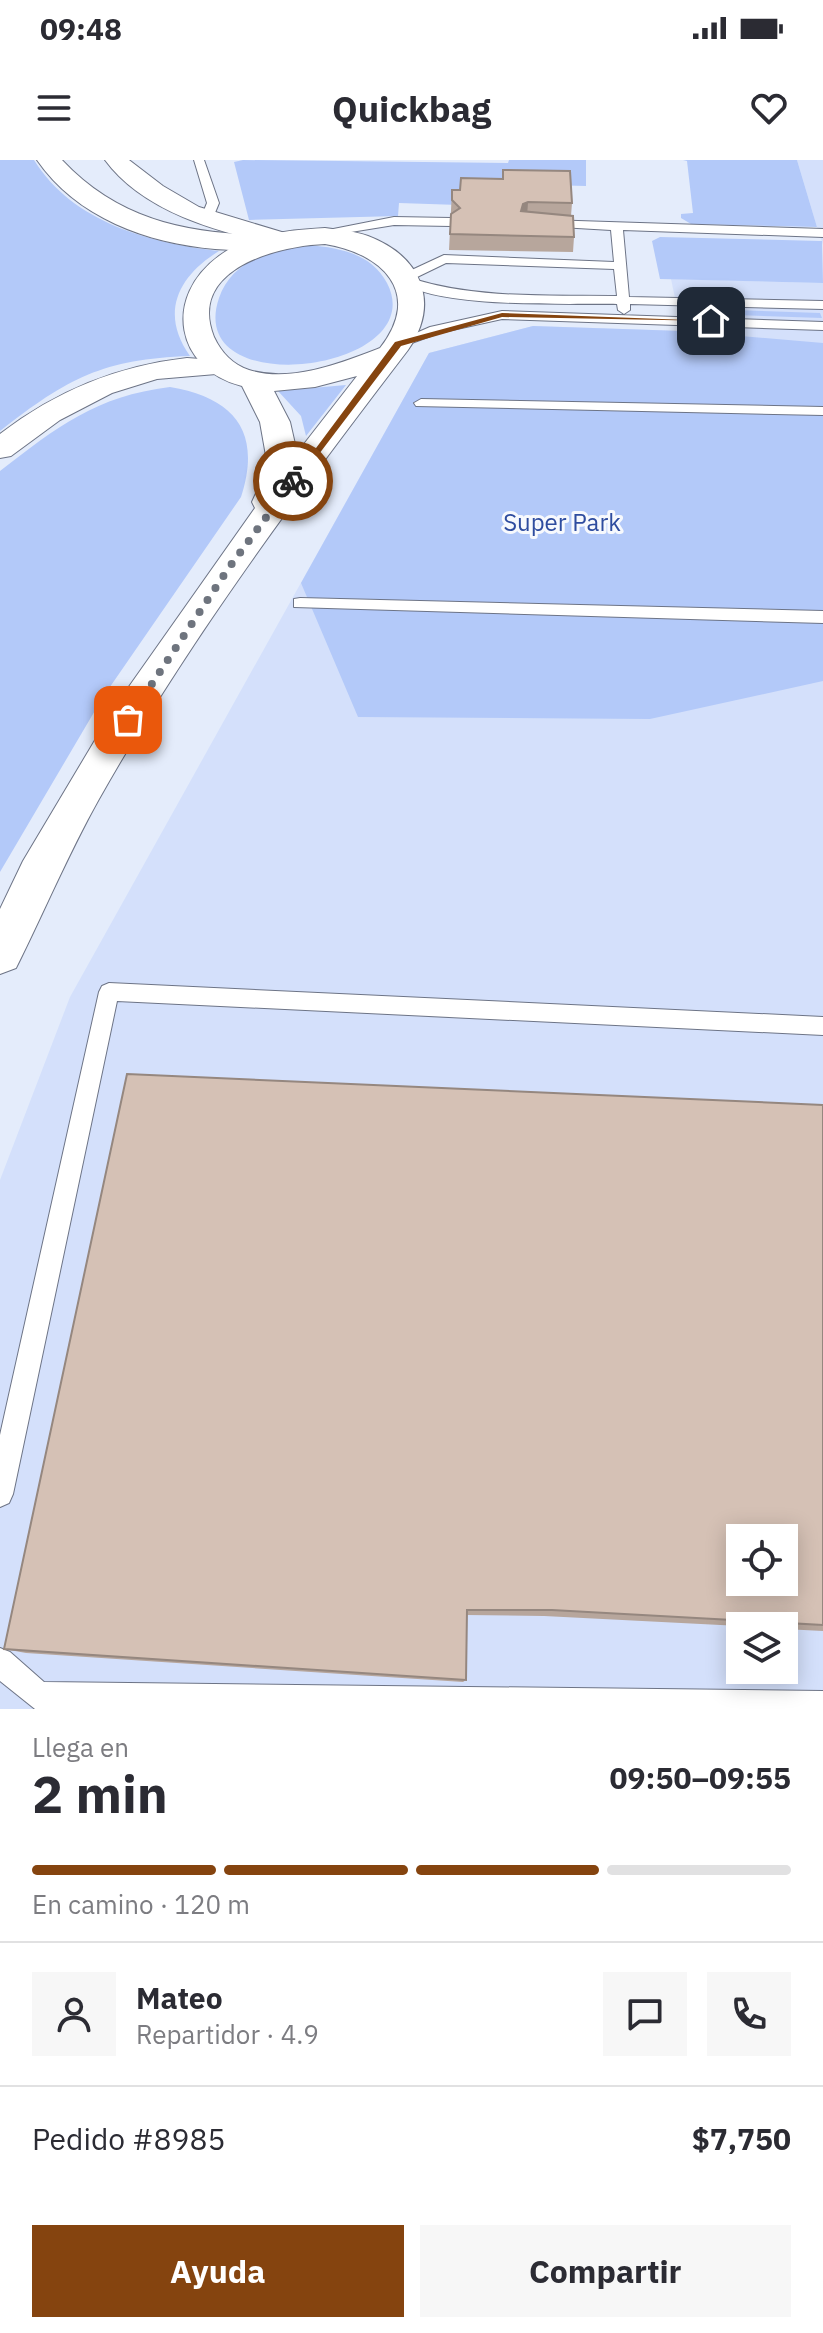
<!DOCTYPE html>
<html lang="es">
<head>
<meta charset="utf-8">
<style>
  :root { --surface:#fff; --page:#f7f7f7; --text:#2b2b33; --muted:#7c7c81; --line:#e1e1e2; --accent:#85440f }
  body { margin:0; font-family:"IBM Plex Sans",sans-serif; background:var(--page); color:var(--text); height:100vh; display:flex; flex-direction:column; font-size:30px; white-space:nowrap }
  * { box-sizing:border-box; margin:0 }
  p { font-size:26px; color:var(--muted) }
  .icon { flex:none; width:44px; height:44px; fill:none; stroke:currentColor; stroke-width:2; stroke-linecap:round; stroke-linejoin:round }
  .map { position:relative; height:1549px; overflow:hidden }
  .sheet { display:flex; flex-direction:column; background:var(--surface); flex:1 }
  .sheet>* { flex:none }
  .tools { position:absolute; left:726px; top:1364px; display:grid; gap:16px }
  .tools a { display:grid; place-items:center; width:72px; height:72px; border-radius:0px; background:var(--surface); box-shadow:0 4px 20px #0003; font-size:40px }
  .pin { position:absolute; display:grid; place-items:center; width:68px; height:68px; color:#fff; margin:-34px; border-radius:16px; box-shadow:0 4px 12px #0006 }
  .courier { position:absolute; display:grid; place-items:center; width:80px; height:80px; margin:-40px; border:6px solid #85440f; border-radius:50%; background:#fff; color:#222; box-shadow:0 2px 10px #0007 }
  .overview em { font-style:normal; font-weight:700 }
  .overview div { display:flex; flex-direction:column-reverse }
  .overview { display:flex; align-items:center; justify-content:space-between; height:136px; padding:0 32px }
  h1 { font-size:52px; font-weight:700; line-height:60px }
  .bar { display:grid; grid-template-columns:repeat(4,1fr); gap:12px 8px; align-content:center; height:96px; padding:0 32px }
  .bar i { height:10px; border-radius:6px; background:var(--line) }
  .bar .selected { background:var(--accent) }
  .bar p { grid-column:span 4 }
  .line { display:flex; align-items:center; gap:20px; padding:0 32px; border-top:2px solid var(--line) }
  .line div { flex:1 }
  .round { display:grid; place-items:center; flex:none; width:84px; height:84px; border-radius:0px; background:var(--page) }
  .cta { display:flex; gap:16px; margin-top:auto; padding:16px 32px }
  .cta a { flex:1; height:92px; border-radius:0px; background:var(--accent); color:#fff; font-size:32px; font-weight:700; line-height:92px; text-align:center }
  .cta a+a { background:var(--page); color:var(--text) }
  .status { display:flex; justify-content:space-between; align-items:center; height:56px; padding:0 40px; background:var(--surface); direction:ltr }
  .status svg { height:22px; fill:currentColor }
  header { display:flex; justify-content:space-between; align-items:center; height:104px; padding:0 32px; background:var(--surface); font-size:36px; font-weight:700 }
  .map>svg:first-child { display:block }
  .built { fill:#d4e0fb; fill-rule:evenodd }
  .green { fill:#b3c9f9 }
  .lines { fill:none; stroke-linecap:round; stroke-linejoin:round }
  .service-casing { stroke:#6d7486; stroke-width:2 }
  .minor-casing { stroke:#6d7486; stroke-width:2 }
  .secondary-casing { stroke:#6d7486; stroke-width:2 }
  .motorway-casing { stroke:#6d7486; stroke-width:2 }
  .service { fill:#fff; fill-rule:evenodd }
  .minor { fill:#fff; fill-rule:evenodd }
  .secondary { fill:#fff; fill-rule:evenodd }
  .motorway { fill:#fff; fill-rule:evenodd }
  .wall { fill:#b7a69c }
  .shaded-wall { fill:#95877f }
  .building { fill:#d5c1b5; stroke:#95877f; stroke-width:2; fill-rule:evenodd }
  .route { fill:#85440f }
  .done { stroke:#6e747e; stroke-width:8; stroke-dasharray:0 14.4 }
  .labels { text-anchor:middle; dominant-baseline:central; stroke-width:6; stroke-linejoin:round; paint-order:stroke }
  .far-park-label { font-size:24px; fill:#2e4c9f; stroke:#f7f9fd }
</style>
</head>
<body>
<div class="status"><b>09:48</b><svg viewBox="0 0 49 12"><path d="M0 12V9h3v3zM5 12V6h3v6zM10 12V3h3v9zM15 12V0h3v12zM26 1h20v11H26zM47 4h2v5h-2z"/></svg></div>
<header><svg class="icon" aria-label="menu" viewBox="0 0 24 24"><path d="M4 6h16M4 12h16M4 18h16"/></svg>Quickbag<svg class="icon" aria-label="heart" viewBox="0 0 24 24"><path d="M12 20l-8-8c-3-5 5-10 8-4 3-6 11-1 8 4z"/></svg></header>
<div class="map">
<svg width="823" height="1549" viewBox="0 0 823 1549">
  <rect width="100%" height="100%" fill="#e4ecfb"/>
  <path class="built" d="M797 0H823V85L817 67Z
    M671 119 823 123V1549H0V1020L70 837 429 193 533 166 682 171ZM740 1378H784V1422H740ZM740 1466H784V1510H740Z"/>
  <path class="green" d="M0 0H34C73 63 151 83 219 91 177 117 160 154 190 196 103 199 68 218 0 271Z
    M243 0 508 3 509 0H586V26L503 24 459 45 399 43 398 56 249 60 234 2Z
    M683 0H797L817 67 691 64 681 58V54L693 53 687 1Z
    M660 77 822 81 823 123 660 119 652 81Z
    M309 85C339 88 371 93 387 123 433 212 183 244 219 138 232 100 273 88 309 85Z
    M677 148 820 153 822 158 678 153Z
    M533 166 682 171 823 183V521L650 559 358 557 301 423 429 193Z
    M346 225 306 276 301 256 278 231Z
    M170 227C235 238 262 272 241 337L103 537 0 712V311C57 267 96 236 170 227Z"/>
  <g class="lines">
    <defs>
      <path id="service" d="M194 0H204L219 43 212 60 206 64 200 60 207 43Z
        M394 57 451 58 457 62 451 66 394 65 314 78 308 74Z
        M547 60 823 69V77L623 70 629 137 823 141V149L630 144V150L624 154 618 150 617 144C567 143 437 149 400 121L401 115 444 95 614 102 611 70 543 66V62ZM446 103 614 109 617 136C549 135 478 139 413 119Z
        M502 151 823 162V170L502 159 439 173 398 188 391 184 430 167Z
        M421 239 823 247V255L416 246 414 243Z
        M300 438 823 451V463L294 447V439Z
        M109 823 823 857V875L117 841 13 1334 9 1343 0 1347V1275L99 832 102 826Z
        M0 1488 10 1492 44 1522 823 1531V1549H35L0 1521Z"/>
      <path id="minor" d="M105 0H129L163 26 199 47 285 73 289 78 277 85C218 72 143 52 105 0Z"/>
      <path id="secondary" d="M325 68C339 70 355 71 368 76 421 96 441 142 408 190 297 335 188 481 99 639 68 694 44 752 16 808L0 814V749L23 701 116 545 255 348 252 342 268 307 260 262 242 226C175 209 163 137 219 96 248 74 289 70 325 68ZM325 84C381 93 424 132 380 188 341 203 291 223 249 210 233 205 221 192 214 177 187 109 277 86 325 84ZM357 216 297 293 290 262 274 231 315 227Z"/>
      <path id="motorway" d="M37 0H62C117 59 184 73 262 75L271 77 275 83 271 89C253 93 234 90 215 89 147 83 77 58 37 0Z
        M187 198 228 201 233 207 228 213 157 219 112 233 60 260 11 296 0 298V274C56 231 116 206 187 198Z"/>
    </defs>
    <use href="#service" class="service-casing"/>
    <use href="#minor" class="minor-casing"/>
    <use href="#secondary" class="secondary-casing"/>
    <use href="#motorway" class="motorway-casing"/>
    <use href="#service" class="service"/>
    <use href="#minor" class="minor"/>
    <use href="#secondary" class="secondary"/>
    <use href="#motorway" class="motorway"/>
  </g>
  <path class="wall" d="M452 30 572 43 571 56 574 77 573 92 449 90Z
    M823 945V1471L784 1469V1466H740L544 1456 467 1455 466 1520 463 1522 26 1493 4 1489Z"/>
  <path class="shaded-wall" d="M528 42 527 57 521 51 523 44Z"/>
  <path class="building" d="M503 10 570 11 572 43 528 42 523 44 521 51 573 56 574 77 450 74 451 54 460 48 452 40V30H460L461 18 503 19Z
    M127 914 823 945V1465L552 1450H467L466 1520 4 1489ZM740 1378H784V1422H740Z"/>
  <path class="route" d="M502 153 715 161 502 157 401 186 297 323H290L395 182Z"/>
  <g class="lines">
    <path class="done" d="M128 560 228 409 293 321"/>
  </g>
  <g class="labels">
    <g class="far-park-label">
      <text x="562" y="362">Super Park</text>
    </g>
  </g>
</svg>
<div class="tools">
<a><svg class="icon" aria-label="locate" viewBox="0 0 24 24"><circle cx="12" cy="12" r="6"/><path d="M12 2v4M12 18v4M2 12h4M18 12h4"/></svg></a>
<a><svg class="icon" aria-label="layers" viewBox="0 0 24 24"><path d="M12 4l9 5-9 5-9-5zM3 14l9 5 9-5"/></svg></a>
</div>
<div class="pin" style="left:128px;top:560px;background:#ea580c"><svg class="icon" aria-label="bag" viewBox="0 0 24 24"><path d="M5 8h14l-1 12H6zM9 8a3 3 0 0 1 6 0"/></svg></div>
<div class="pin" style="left:711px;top:161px;background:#1f2937"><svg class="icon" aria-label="home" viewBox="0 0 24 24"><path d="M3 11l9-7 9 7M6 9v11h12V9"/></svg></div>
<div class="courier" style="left:293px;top:321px"><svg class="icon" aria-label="bike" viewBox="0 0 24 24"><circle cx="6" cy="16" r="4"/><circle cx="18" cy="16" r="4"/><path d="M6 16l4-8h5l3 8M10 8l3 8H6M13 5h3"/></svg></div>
</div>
<section class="sheet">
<div class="overview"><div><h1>2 min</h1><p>Llega en</p></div><em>09:50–09:55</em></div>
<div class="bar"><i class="selected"></i><i class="selected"></i><i class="selected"></i><i></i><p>En camino · 120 m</p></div>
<div class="line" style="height:144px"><a class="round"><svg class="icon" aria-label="person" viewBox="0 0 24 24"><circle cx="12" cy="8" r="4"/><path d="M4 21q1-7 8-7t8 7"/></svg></a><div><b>Mateo</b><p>Repartidor · 4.9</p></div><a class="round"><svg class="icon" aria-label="chat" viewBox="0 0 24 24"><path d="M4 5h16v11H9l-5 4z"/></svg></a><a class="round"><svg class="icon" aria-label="phone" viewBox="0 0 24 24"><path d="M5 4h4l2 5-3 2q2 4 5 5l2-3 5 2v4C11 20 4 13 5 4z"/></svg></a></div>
<div class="line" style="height:104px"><div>Pedido #8985</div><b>$7,750</b></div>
<div class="cta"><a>Ayuda</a><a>Compartir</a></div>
</section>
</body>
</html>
